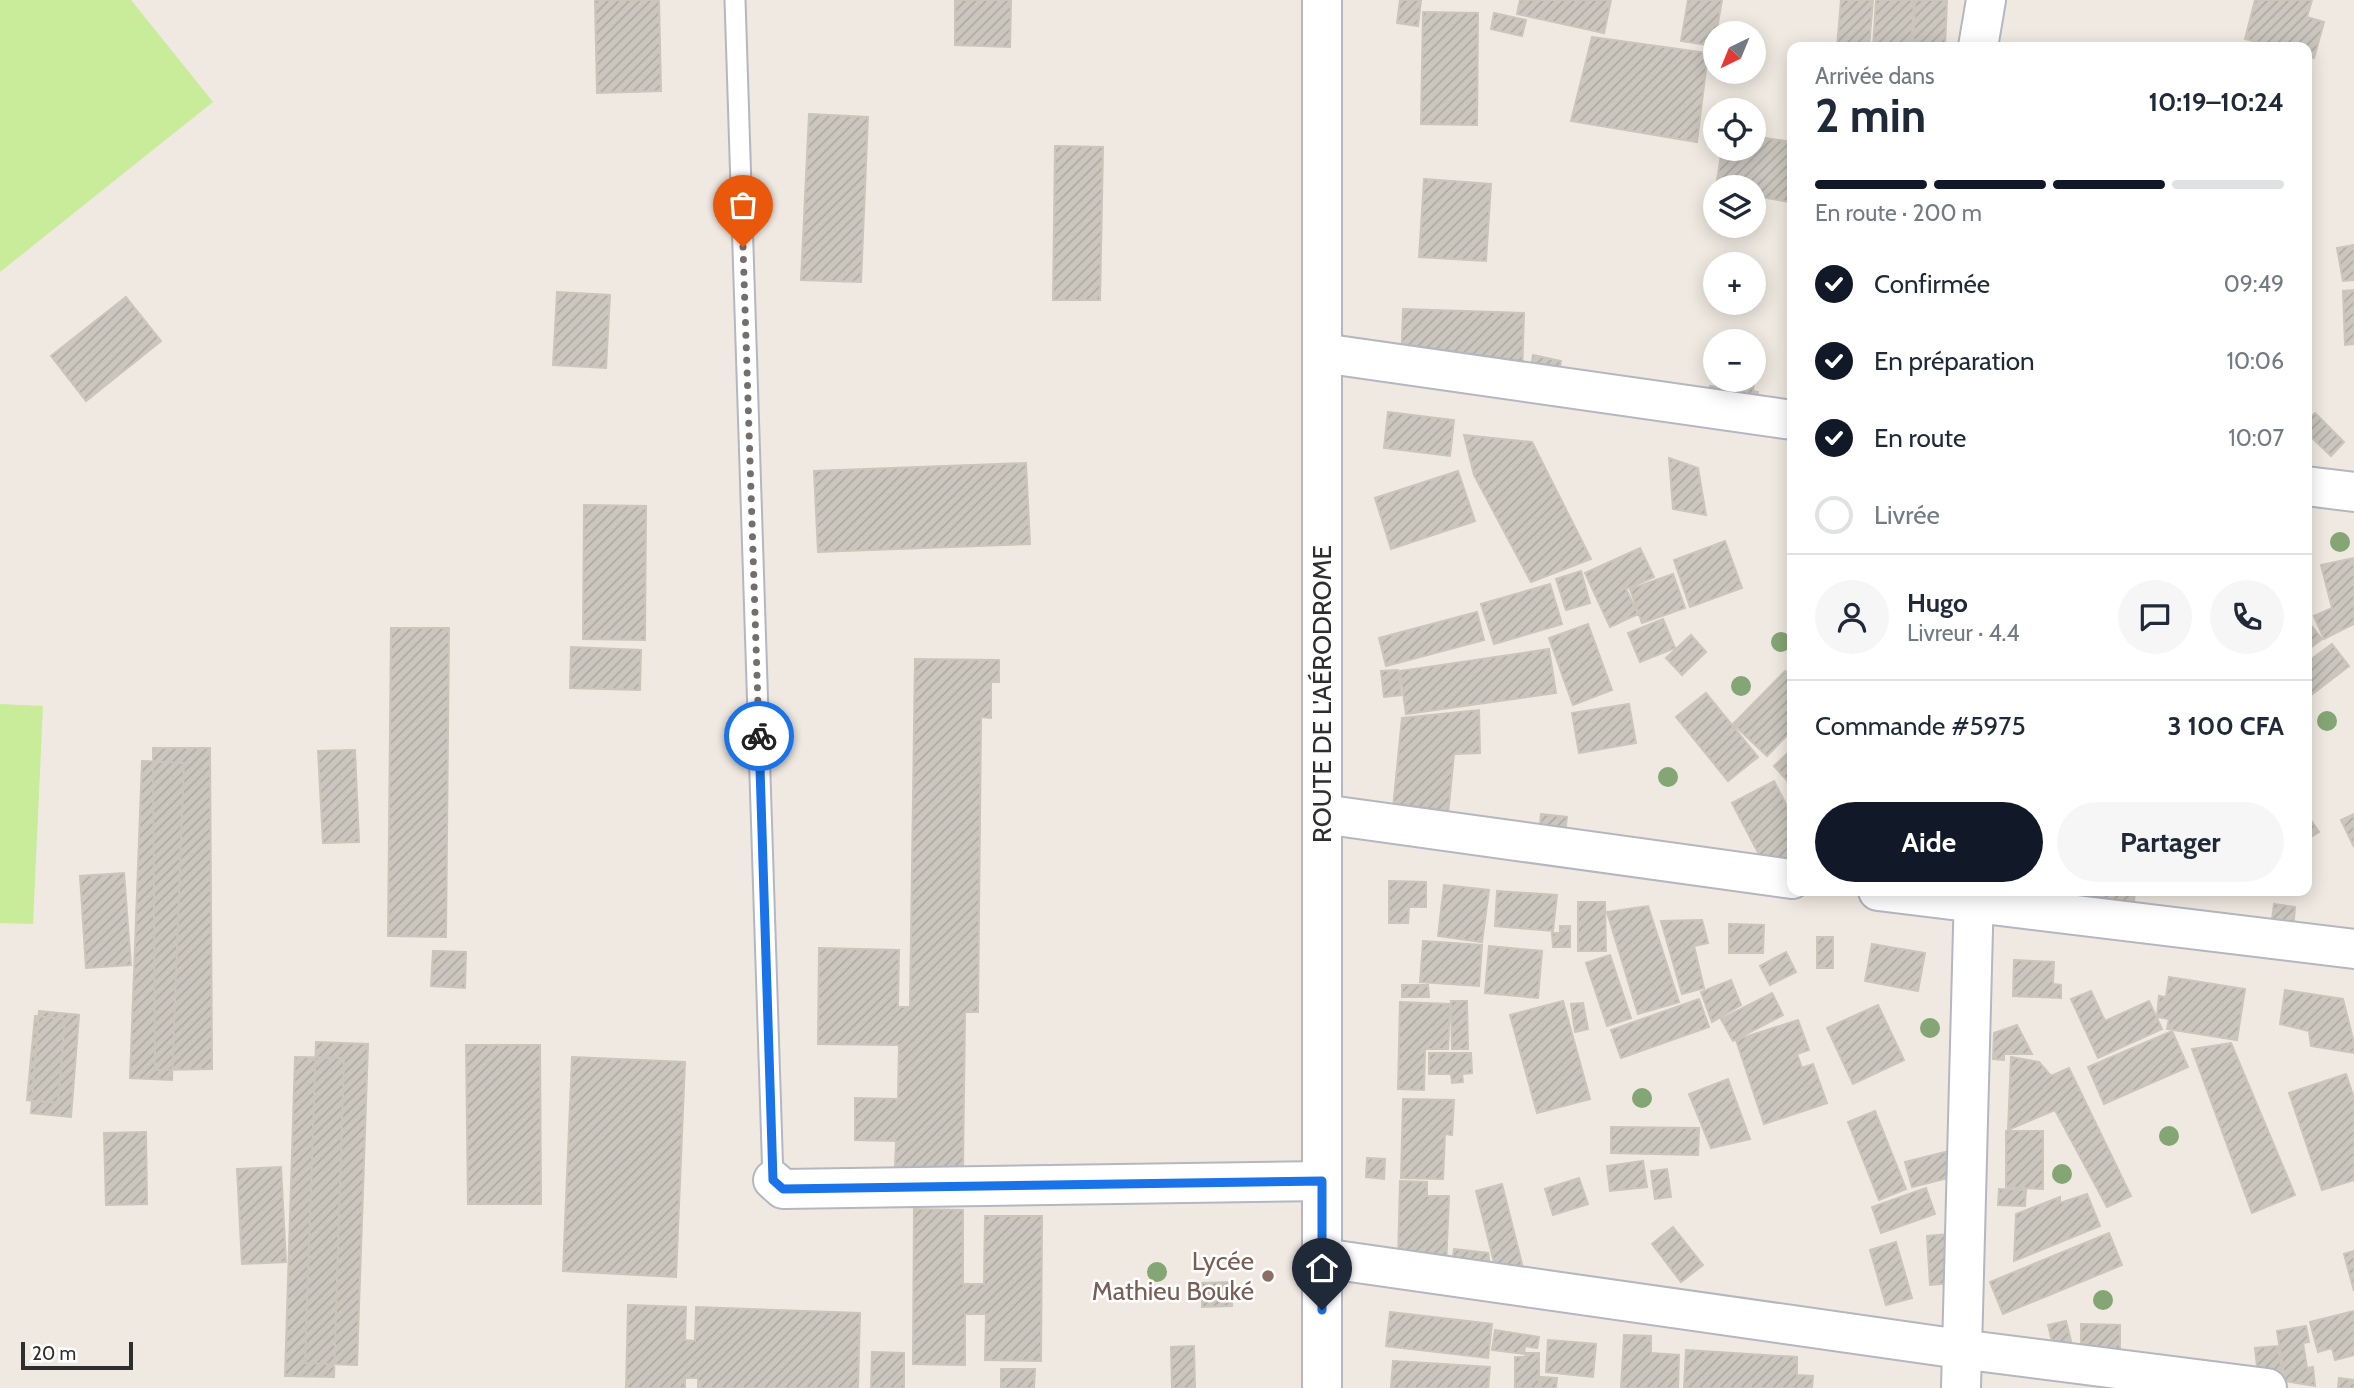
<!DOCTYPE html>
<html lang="fr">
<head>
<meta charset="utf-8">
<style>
  :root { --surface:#fff; --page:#f6f6f7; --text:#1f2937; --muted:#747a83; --line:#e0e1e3; --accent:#111827 }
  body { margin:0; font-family:Cabin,sans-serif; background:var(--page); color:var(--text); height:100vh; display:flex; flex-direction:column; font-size:26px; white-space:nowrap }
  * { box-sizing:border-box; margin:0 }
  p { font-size:23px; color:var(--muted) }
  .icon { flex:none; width:38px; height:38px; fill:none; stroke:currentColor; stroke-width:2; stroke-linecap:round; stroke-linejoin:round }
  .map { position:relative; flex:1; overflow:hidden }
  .panel { position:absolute; left:1787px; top:42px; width:525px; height:854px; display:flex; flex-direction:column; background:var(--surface); border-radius:14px; box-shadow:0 4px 18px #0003 }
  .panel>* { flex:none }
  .needle { width:46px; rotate:223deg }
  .tools { position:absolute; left:1703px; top:21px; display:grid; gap:14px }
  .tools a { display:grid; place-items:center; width:63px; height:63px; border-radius:50%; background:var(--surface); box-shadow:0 4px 18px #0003; font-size:35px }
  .scale { position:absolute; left:21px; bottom:18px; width:112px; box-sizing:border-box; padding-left:7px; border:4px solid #2e2e2e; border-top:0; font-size:19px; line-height:24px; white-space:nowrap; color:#2e2e2e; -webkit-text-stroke:5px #fff; paint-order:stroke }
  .pin { position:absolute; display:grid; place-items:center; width:60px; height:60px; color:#fff; margin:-72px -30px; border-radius:50% 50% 50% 0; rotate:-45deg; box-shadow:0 0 7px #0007 }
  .pin .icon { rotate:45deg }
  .courier { position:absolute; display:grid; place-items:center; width:70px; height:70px; margin:-35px; border:5px solid #1a73e8; border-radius:50%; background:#fff; color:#222; box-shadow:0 2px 9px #0007 }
  .summary em { font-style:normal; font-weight:700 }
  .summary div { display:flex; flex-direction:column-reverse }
  .summary { display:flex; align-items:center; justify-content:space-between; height:119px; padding:0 28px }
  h1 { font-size:46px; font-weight:700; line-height:52px }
  .bar { display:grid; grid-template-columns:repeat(4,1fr); gap:10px 7px; align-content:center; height:84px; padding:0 28px }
  .bar i { height:9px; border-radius:5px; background:var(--line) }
  .bar .on { background:var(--accent) }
  .bar p { grid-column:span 4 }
  .line { display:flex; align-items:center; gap:18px; padding:0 28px; border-top:2px solid var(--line) }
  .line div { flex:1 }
  .round { display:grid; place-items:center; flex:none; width:74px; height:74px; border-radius:37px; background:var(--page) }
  ol { padding:0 28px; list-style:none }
  li { display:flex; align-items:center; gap:21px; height:77px }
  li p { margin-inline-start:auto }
  li .icon { padding:7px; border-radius:50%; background:var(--accent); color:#fff; stroke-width:4 }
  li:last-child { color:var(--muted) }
  li i { width:38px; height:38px; border:4px solid var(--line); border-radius:50% }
  .cta { display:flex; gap:14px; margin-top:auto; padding:14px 28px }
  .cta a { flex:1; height:80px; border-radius:42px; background:var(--accent); color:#fff; font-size:28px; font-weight:700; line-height:80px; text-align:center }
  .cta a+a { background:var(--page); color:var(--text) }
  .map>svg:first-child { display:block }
  .pitch { fill:#c9ec9a }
  .building { fill:url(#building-hatch); stroke:#cbc5ba; stroke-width:2 }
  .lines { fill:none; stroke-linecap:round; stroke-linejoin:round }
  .service-casing { stroke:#b4b7c1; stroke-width:23 }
  .minor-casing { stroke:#b4b7c1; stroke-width:42 }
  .tertiary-casing { stroke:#b4b7c1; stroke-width:42 }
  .service { stroke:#fff; stroke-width:19 }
  .minor { stroke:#fff; stroke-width:38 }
  .tertiary { stroke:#fff; stroke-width:38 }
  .tree { fill:#84a574 }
  .done { stroke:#726f6d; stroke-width:7; stroke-dasharray:0 12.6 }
  .route { stroke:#1a73e8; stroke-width:9 }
  .education-dot { fill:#8d6e63; stroke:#fff; stroke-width:2.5 }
  .labels { text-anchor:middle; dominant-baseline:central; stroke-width:5; stroke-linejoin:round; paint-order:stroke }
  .street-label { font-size:26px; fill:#2e2e2e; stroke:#fff }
  .education-label { font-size:26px; fill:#785e54; stroke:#fff; text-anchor:end }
</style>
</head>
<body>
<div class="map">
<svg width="2354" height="1388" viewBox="0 0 2354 1388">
  <defs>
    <pattern id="building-hatch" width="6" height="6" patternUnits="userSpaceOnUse" patternTransform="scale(1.75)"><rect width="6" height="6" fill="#cbc7bf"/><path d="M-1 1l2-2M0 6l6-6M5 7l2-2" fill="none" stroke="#afaba4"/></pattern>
  </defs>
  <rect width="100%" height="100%" fill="#efe9e1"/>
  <path class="pitch" d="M0 0H131L213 102 0 272Z
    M0 704 43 706 33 924 0 923Z"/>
  <path class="building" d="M595 0H659L661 91 597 93Z
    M955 0H1011L1010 47 955 45Z
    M1400 0H1421L1418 26 1397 23Z
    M1520 0H1611L1604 33 1517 14Z
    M1688 0H1722L1714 46 1681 41Z
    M1841 0H1873L1869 47H1837Z
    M1876 0H1914L1911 47H1873Z
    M1915 0H1947L1945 47H1913Z
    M2255 0H2312L2307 17 2324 22 2314 58 2306 56V47H2275L2245 39Z
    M1423 12 1478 13 1477 125 1421 124Z
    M1494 13 1526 20 1522 36 1491 29Z
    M1592 37 1708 53 1697 142 1571 121Z
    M809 114 868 117 861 282 801 280Z
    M1754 119 1761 120 1759 137 1792 142V185L1790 202 1754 196V187H1716L1722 149H1754Z
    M1055 146 1103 147 1100 300H1053Z
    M1424 179 1491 184 1486 261 1419 257Z
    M2354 245V280L2343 281 2337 248Z
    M2354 290V344L2345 345 2343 291Z
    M557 292 610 295 606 368 553 365Z
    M126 297 161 341 86 401 51 356Z
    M1403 309 1524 313 1522 376 1401 371Z
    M1533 355 1561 361 1557 382 1529 377Z
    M1754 372 1755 373 1753 391 1758 392 1754 424 1705 416 1710 386 1716 387 1717 380H1754Z
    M1388 412 1454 420 1450 456 1384 448Z
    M2315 413 2344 442 2331 456 2306 432V421Z
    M1464 435 1532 442 1591 559 1531 582 1474 475Z
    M1669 458 1698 468 1706 515 1673 509Z
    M1026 463 1030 544 818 552 814 471Z
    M1458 471 1475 521 1391 549 1375 498Z
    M584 505 646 506 645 640 583 639Z
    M1725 541 1742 588 1690 607 1674 560Z
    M1640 548 1654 577 1626 589 1638 614 1610 627 1585 573Z
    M2354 558V624L2324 639 2314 616 2332 608 2321 565Z
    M1581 571 1590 603 1566 610 1556 579Z
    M1673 574 1685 608 1642 623 1630 589Z
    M1550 584 1562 624 1494 644 1481 604Z
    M1477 612 1484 640 1386 666 1379 638Z
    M1663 619 1675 648 1640 662 1628 633Z
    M2306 619 2322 639 2306 651Z
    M1588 624 1612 690 1573 705 1549 638Z
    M391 628H449L446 937 388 936Z
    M1691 635 1706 652 1682 675 1666 658Z
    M2332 644 2349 666 2306 699V663Z
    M571 647 641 650 640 690 570 688Z
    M1549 649 1556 693 1406 714 1400 671Z
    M915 659 999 660V682H991V718L981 717 978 1012H965L963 1169 895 1167 896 1141 855 1140V1098L898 1099 899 1045 818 1044 819 948 899 950 898 1007H910Z
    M1398 670 1401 695 1384 697 1381 671Z
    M1785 671 1792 677V730L1767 756 1733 724Z
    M1706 693 1758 757 1728 781 1676 717Z
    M1629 704 1636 743 1579 753 1572 713Z
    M1479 710 1480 753 1454 754 1447 825 1392 818 1402 718Z
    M153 748H210L212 1069 155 1070Z
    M1792 749V786L1774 766Z
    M355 750 359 842 323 843 318 751Z
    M142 761 184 763 172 1080 130 1078Z
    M1774 781 1792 816V854L1766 868 1732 803Z
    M2306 813 2319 832 2306 840Z
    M1541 814 1567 817 1564 839 1539 836Z
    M2354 814V847L2341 820Z
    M124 873 131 965 86 968 80 876Z
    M1389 881 1426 882V907H1409L1408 923H1389Z
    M1444 885 1489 890 1482 942 1438 936Z
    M1497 891 1557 895 1553 931 1495 926Z
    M2040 891H2135L2133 912 2039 904Z
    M1578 902H1605L1606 951H1578Z
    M2274 904 2295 907 2293 931 2271 928Z
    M1648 906 1679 1002 1638 1014 1607 912Z
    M1702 920 1708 943 1694 946 1704 988 1682 994 1661 921Z
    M1729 924 1764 925 1763 953H1729Z
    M1560 926H1570V947H1553L1552 933H1560Z
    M1817 937H1833V968H1817Z
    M1423 941 1482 945 1479 986 1420 982Z
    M1872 944 1925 953 1918 991 1865 981Z
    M1489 946 1542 951 1538 998 1485 993Z
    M433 951 466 952 465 988 431 986Z
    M1786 952 1796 972 1770 985 1760 966Z
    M1610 955 1631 1018 1607 1026 1586 963Z
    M2014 960 2054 962 2053 984 2061 985V998L2013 996Z
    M2169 977 2245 989 2237 1040 2167 1029 2169 1019 2157 1017 2159 996 2166 997Z
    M1731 980 1741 1005 1712 1022 1701 992Z
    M1402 985H1428L1429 997H1402Z
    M2285 990 2343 999 2354 1043V1053L2311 1046 2309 1031 2280 1024Z
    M2091 991 2105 1021 2149 1001 2162 1029 2098 1058 2071 999Z
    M1772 993 1783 1015 1733 1041 1721 1019Z
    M1699 999 1709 1027 1621 1058 1611 1030Z
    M1451 1001H1467L1468 1049H1452Z
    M1563 1001 1590 1099 1537 1113 1510 1015Z
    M1400 1002 1450 1004 1448 1049H1425L1424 1090 1398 1089Z
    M1583 1003 1588 1029 1575 1032 1571 1004Z
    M1878 1005 1904 1060 1853 1084 1827 1028Z
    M39 1011 79 1015 71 1117 31 1113Z
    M35 1016 65 1019 58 1103 27 1100Z
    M1798 1020 1809 1050 1797 1054 1802 1068 1813 1064 1827 1103 1764 1124 1736 1040Z
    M2017 1025 2032 1054H2004V1060L1993 1059 1994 1033Z
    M2172 1031 2188 1067 2104 1104 2088 1067Z
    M316 1042 368 1044 357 1365 305 1363Z
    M2231 1043 2295 1195 2252 1213 2192 1049Z
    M466 1045H540L541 1204H468Z
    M1429 1053H1471L1472 1073 1462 1074 1463 1082 1452 1083 1451 1074H1429Z
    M295 1057 344 1058 334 1377 285 1376Z
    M572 1057 685 1062 676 1277 563 1271Z
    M2011 1057 2039 1062 2051 1076 2069 1068 2131 1196 2107 1207 2055 1110 2008 1130Z
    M2346 1074 2354 1098V1180L2322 1190 2289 1093Z
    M1728 1079 1750 1139 1711 1148 1689 1094Z
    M1403 1099 1454 1100 1452 1135 1445 1134 1443 1179 1401 1178Z
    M1875 1111 1906 1189 1879 1200 1848 1122Z
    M1611 1127 1699 1128 1698 1155 1611 1153Z
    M2006 1131H2043V1189L2006 1187Z
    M146 1132 147 1204 106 1205 104 1133Z
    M1949 1151 1956 1176 1912 1187 1905 1162Z
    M1367 1158 1385 1159 1384 1179 1366 1177Z
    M1643 1161 1647 1187 1610 1191 1607 1166Z
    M281 1167 286 1262 242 1264 237 1169Z
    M1667 1169 1671 1197 1655 1199 1651 1171Z
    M1579 1178 1588 1204 1553 1215 1545 1189Z
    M1400 1181 1427 1182V1196H1449L1446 1268 1398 1261Z
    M1502 1184 1525 1276 1499 1282 1476 1191Z
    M1926 1188 1935 1214 1881 1233 1872 1207Z
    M1999 1189 2026 1190 2025 1206 1998 1205Z
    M2087 1194 2100 1226 2014 1261 2016 1214 2060 1197V1203Z
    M914 1209 963 1210V1284H984L985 1216H1042L1041 1361 985 1360 986 1314H965V1365L913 1364Z
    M1673 1227 1703 1265 1681 1282 1652 1244Z
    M2109 1233 2122 1265 2003 1314 1990 1282Z
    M1948 1234 1951 1283 1930 1285 1927 1236Z
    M1896 1242 1912 1298 1886 1305 1870 1250Z
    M1454 1249 1488 1253 1493 1284 1452 1265Z
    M2354 1251V1291L2344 1254Z
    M1232 1282V1306L1202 1307V1283Z
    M628 1305 686 1307 685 1340 695 1341 696 1307 860 1313 858 1388H698V1378H685V1388H626Z
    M2354 1311V1355L2335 1360 2332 1348 2318 1352 2310 1322Z
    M1390 1312 1492 1324 1488 1358 1386 1346Z
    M2066 1321 2074 1353 2056 1357 2048 1325Z
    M2081 1324 2120 1325V1356L2081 1355Z
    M2306 1326 2309 1342 2303 1343 2307 1368 2313 1367 2315 1386 2285 1381 2277 1331Z
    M1495 1330 1539 1337 1537 1348 1525 1346 1524 1354 1492 1350Z
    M1624 1335 1651 1336V1353L1679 1355 1678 1388H1621Z
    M1548 1340 1596 1344 1593 1377 1546 1372Z
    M1194 1346 1195 1388H1172L1171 1347Z
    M2278 1346 2282 1373 2258 1375 2255 1348Z
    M1686 1350 1797 1357V1375L1813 1376 1812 1388H1684Z
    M872 1352 904 1353V1388H871Z
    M1525 1353H1539V1388H1515V1357H1526Z
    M1393 1361 1490 1367 1488 1388H1391Z
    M1001 1369H1035L1034 1388H1001Z
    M1541 1377 1557 1378 1556 1388H1541Z
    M2339 1378 2354 1380V1388H2338Z"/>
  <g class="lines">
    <defs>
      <path id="service" d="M735 0 773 1180"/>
      <path id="minor" d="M1978 47 1986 0
        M1322 353 1792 420
        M2306 486 2354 492
        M1322 814 1792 879
        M1878 891 2354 949
        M773 1180 783 1189 1322 1181
        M1322 1258 1960 1349 2267 1388
        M1961 1388 1974 891"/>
      <path id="tertiary" d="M1322 1388V0"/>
    </defs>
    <use href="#service" class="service-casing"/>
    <use href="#minor" class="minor-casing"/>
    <use href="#tertiary" class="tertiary-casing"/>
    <use href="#service" class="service"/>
    <use href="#minor" class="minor"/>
    <use href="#tertiary" class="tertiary"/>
  </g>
  <g class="tree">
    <circle cx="2340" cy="542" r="10"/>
    <circle cx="1781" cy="642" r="10"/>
    <circle cx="1741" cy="686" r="10"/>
    <circle cx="2327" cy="721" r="10"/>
    <circle cx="1668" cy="777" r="10"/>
    <circle cx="1930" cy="1028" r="10"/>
    <circle cx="1642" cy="1098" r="10"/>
    <circle cx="2169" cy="1136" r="10"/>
    <circle cx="2062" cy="1174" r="10"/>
    <circle cx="1157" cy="1272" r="10"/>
    <circle cx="2103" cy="1300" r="10"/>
  </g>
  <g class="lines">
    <path class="done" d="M743 247 759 736"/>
    <path class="route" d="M759 736 773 1180 783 1189 1322 1181V1310"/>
  </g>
  <circle class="education-dot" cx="1268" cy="1276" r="7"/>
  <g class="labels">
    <g class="street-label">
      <text transform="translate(1322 694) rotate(-90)">ROUTE DE L'AÉRODROME</text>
    </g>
    <g class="education-label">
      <text x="1254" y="1261">Lycée<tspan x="1254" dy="30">Mathieu Bouké</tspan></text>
    </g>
  </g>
</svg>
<div class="tools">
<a><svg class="needle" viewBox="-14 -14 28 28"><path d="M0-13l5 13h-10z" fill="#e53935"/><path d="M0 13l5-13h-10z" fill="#747a83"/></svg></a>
<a><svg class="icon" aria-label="locate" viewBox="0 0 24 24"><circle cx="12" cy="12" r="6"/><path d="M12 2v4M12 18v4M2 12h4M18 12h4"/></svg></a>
<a><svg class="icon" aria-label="layers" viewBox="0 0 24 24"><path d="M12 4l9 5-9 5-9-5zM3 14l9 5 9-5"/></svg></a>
<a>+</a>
<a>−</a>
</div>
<div class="scale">20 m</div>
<div class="pin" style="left:743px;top:247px;background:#ea580c"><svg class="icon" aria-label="bag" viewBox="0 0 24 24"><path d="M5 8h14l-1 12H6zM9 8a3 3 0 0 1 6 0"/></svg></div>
<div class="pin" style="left:1322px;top:1310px;background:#1f2937"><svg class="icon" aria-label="home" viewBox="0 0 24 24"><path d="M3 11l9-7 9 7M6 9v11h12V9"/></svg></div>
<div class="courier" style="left:759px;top:736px"><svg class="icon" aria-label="bike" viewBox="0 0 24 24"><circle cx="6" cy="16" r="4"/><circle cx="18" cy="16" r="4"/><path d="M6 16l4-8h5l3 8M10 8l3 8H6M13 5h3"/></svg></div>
<section class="panel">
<div class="summary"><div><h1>2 min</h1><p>Arrivée dans</p></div><em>10:19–10:24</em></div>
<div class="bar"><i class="on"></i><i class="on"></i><i class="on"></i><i></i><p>En route · 200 m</p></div>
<ol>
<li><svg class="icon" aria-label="check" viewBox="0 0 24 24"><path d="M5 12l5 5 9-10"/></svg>Confirmée<p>09:49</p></li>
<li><svg class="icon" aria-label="check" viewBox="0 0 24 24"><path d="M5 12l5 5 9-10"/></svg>En préparation<p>10:06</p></li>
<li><svg class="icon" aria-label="check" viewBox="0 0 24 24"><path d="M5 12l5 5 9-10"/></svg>En route<p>10:07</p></li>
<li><i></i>Livrée</li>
</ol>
<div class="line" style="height:126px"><a class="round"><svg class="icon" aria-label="person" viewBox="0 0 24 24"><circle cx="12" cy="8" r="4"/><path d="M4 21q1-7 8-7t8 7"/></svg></a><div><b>Hugo</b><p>Livreur · 4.4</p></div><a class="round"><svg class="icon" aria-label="chat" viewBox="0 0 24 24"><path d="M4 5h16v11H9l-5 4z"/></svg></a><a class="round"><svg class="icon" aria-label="phone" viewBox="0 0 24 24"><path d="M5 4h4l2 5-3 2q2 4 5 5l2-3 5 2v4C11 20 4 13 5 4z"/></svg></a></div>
<div class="line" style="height:91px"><div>Commande #5975</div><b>3 100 CFA</b></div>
<div class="cta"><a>Aide</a><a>Partager</a></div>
</section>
</div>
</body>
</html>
